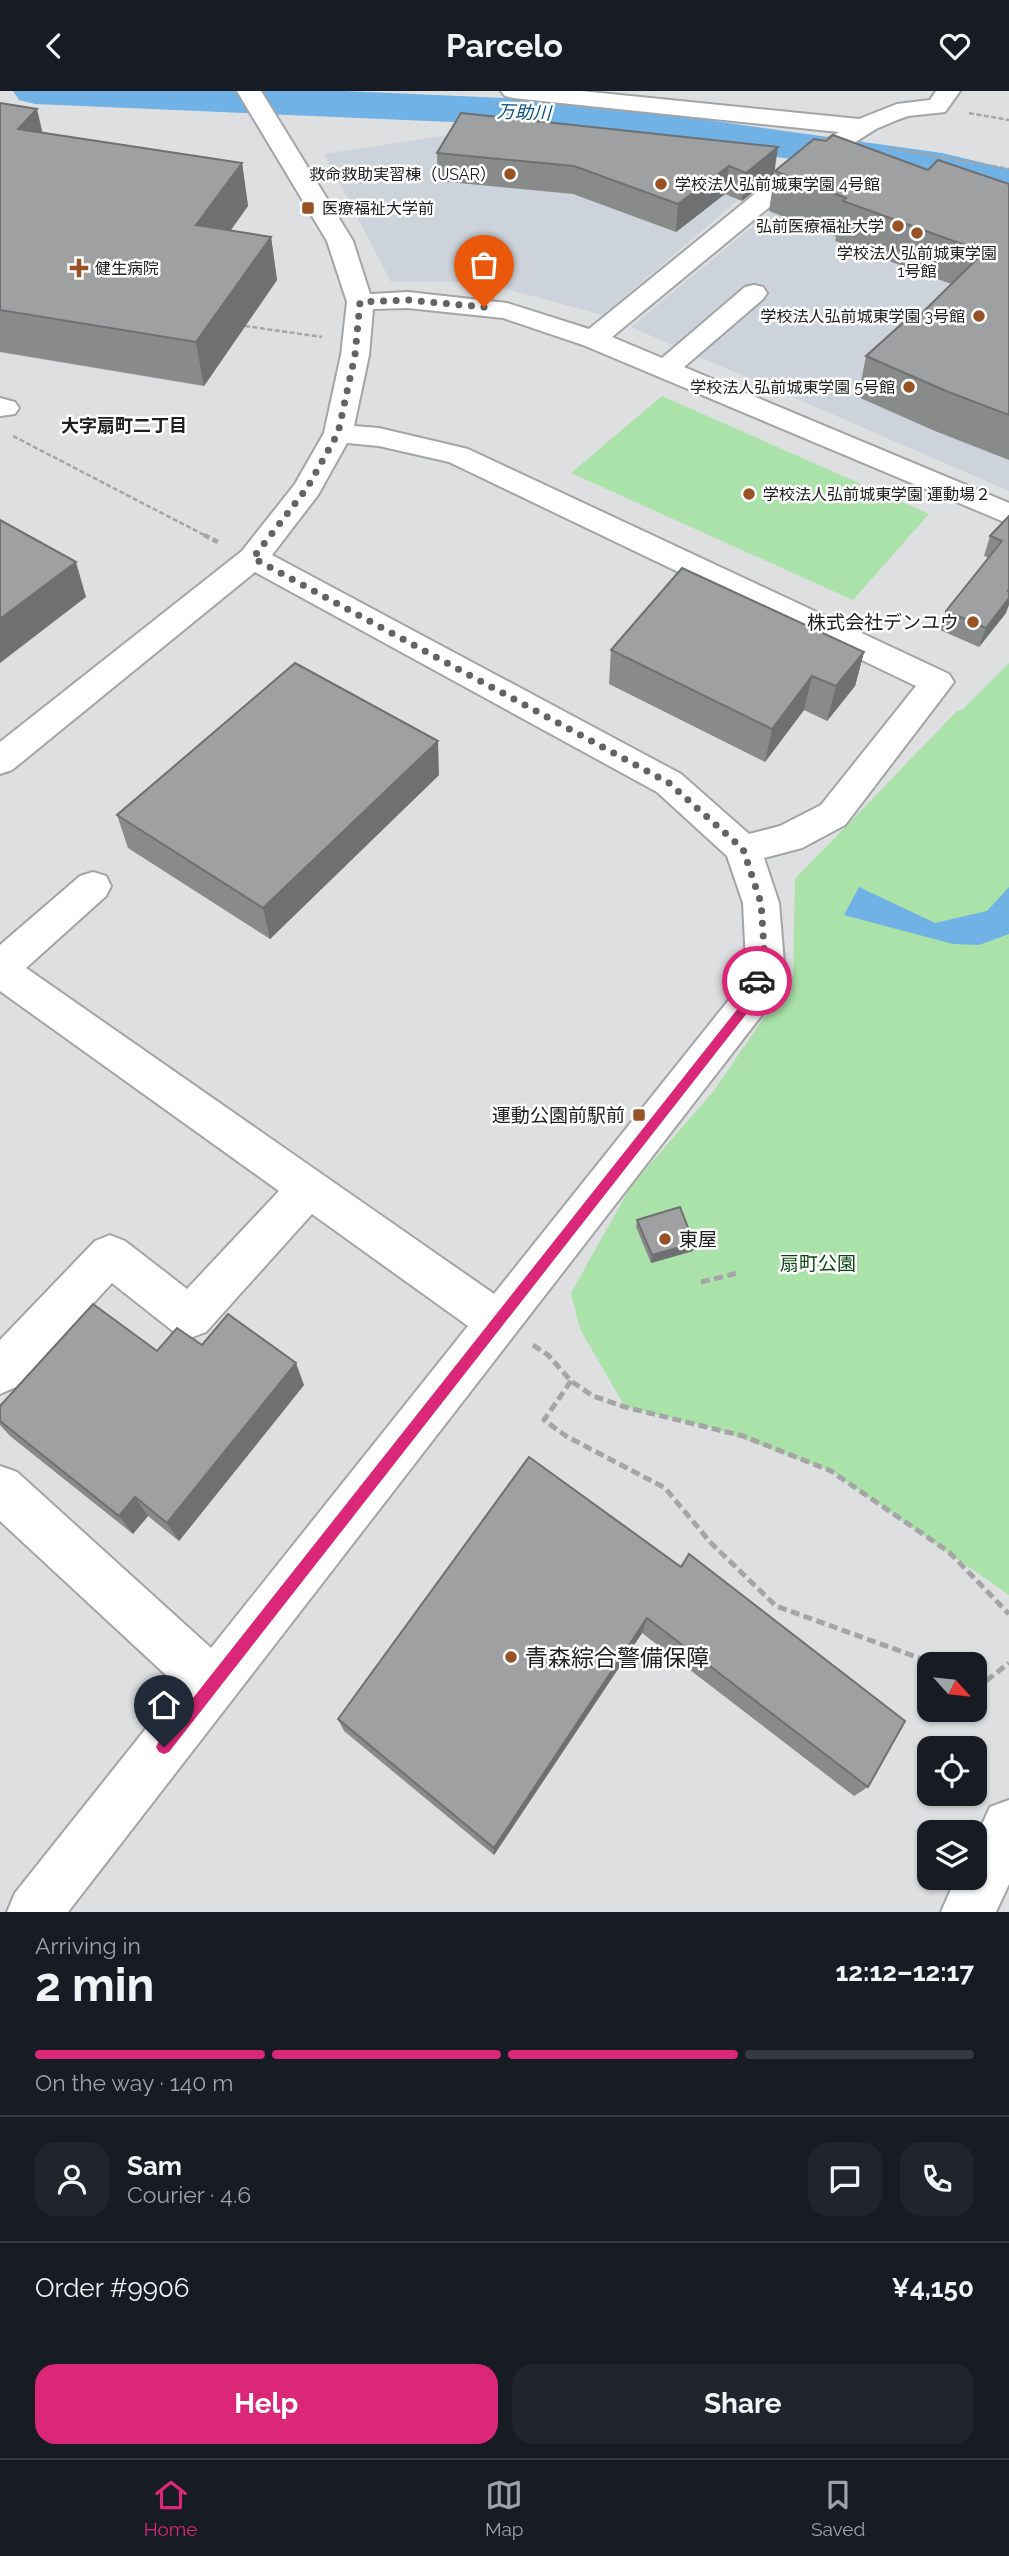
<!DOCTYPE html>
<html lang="en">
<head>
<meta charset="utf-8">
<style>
  :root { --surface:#171b24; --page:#20242c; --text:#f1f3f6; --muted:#9ea1a6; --line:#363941; --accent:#db2777 }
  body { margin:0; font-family:Raleway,"Noto Sans JP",sans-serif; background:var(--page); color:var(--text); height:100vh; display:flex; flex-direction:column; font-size:26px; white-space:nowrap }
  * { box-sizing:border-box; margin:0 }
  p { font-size:23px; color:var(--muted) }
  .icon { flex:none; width:38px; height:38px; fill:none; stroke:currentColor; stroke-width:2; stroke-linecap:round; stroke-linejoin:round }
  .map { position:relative; height:1821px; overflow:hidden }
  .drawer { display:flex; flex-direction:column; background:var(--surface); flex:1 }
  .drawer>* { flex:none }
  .needle { width:46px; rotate:117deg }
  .controls { position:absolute; left:917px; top:1561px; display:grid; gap:14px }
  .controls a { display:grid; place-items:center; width:70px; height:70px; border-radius:14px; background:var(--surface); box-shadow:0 2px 5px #0004; font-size:35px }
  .pin { position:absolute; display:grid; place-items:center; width:60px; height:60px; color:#fff; margin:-72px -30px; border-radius:50% 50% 50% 0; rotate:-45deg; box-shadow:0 0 7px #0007 }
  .pin .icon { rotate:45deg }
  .courier { position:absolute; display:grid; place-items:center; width:70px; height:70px; margin:-35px; border:5px solid #db2777; border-radius:50%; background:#fff; color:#222; box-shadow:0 2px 9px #0007 }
  .headline em { font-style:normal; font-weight:700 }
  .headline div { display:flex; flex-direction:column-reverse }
  .headline { display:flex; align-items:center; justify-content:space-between; height:119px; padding:0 35px }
  h1 { font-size:46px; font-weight:700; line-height:52px }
  .bar { display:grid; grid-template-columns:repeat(4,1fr); gap:10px 7px; align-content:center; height:84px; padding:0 35px }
  .bar i { height:9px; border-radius:5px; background:var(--line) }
  .bar .active { background:var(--accent) }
  .bar p { grid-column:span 4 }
  .line { display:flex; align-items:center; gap:18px; padding:0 35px; border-top:2px solid var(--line) }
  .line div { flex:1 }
  .round { display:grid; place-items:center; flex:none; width:74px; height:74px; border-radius:21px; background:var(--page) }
  .primary-button { display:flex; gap:14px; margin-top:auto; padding:14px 35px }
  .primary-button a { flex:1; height:80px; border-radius:21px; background:var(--accent); color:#fff; font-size:28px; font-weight:700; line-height:80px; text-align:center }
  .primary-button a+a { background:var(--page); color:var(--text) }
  header { display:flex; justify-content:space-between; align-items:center; height:91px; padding:0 35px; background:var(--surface); font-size:32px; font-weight:700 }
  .dock { display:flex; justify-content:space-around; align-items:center; height:98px; border-top:2px solid var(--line); background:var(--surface); font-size:19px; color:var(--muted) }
  .dock a { display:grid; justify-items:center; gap:4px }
  .dock .active { color:var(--accent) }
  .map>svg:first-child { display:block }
  .built { fill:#cdd3da }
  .green { fill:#aae2a9 }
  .water { fill:#70b1e6 }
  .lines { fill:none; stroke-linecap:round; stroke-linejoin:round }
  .river { fill:#70b1e6; fill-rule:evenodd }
  .minor-casing { stroke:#a3a4a5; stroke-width:4 }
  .path-far2 { stroke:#a5a5a6; stroke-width:2.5; stroke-dasharray:5 2.5; stroke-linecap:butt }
  .path-far1 { stroke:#a5a5a6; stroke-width:4.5; stroke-dasharray:6 3.5; stroke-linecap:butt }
  .path { stroke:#a5a5a6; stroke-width:5; stroke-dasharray:9 4.5; stroke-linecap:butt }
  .minor { fill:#fff; fill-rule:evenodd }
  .wall { fill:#898a8a }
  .shaded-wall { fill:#6f7071 }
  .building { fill:#9fa0a1; stroke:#6f7071; stroke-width:2 }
  .route { fill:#db2777 }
  .done { stroke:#626364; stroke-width:7; stroke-dasharray:0 12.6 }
  .poi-dot { fill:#975326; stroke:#fff; stroke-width:2.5 }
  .labels { text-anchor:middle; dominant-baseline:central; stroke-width:5; stroke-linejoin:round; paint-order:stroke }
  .far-poi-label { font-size:16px; fill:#202021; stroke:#fff; text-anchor:end }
  .far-water-label { font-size:18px; font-style:italic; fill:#005182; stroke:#fff }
  .far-neighbourhood-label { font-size:18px; font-weight:bold; fill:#202021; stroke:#fff }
  .poi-label { font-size:19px; fill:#202021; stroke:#fff; text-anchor:end }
  .park-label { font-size:19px; fill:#094810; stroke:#fff }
  .near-poi-label { font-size:23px; fill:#202021; stroke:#fff; text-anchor:start }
</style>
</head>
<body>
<header><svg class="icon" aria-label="back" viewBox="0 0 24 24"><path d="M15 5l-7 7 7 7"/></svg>Parcelo<svg class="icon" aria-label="heart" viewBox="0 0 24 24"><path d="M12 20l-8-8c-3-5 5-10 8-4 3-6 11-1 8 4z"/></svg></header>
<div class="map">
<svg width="1009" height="1821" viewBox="0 0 1009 1821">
  <rect width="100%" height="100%" fill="#dedfe0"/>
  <path class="built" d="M448 44 771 81 603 224 480 191H391L324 63Z
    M823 77 1009 114V400L631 236Z"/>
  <path class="green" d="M662 305 929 423 853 509 571 382Z
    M1009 572V1504L831 1380 716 1338 625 1316 580 1238 571 1202 631 1095 713 1001 793 884 795 788 957 620 963 618Z"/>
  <path class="water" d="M859 796 935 832 987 820 1009 796V843L979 854 953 853 844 824Z"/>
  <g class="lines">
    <path class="river" d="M13 0H345L570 10 942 62 1009 78V106L942 90 570 36 35 13 19 9Z"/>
    <defs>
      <path id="minor" d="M237 0H261L353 150 370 203 408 201 507 212 589 238 806 61 839 41 513 7 505 5 501 0H581L859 28 897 13 930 9 936 0H960L945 21 908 25 897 29 876 38 824 71 612 246 662 267 745 196 754 194 763 196 767 202 763 208 684 276 1009 412V433L583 254 503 227 408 217 373 218 369 264 354 335 379 337 468 358 949 583 954 591 845 734 802 757 764 767 779 812 784 872 761 925 68 1821H7L15 1802 179 1596 0 1430V1375L17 1381 211 1557 468 1235 312 1123 206 1241 190 1247 174 1241 112 1192 16 1296 0 1303V1249L95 1150 110 1144 125 1150 187 1198 279 1100 0 900V854L80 785 93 781 106 785 111 795 106 805 26 877 494 1203 732 905 746 872 743 812 727 765 657 701 255 481 12 679 0 683V651L242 460 295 393 324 342 341 264 347 211 327 150ZM347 352 379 355 449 371 916 595 821 714 780 735 749 743 681 683 272 464 318 404Z
        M0 307 15 311 19 317 15 323 0 325Z
        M1009 1709V1793L996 1821H941L956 1787H975V1749L990 1716Z"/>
    </defs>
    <use href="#minor" class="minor-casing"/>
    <path class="path-far2" d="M969 22 1009 29
      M889 57 1009 78
      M245 235 322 246
      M13 345 208 446"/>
    <path class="path-far1" d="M204 444 220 452"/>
    <path class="path" d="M701 1191 738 1182
      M533 1254 548 1264 571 1290 593 1305 625 1316 743 1345 831 1380 949 1461 1009 1523
      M571 1290 544 1329 566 1345 665 1397 711 1452 776 1515 936 1573
      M975 1589 982 1593 1009 1572"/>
    <use href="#minor" class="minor"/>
  </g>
  <path class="wall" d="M0 12 43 42 242 72 248 115 231 139 271 146 277 189 204 295 0 261Z
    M461 22 774 84 742 110 725 103 676 141 573 103 438 90 437 62Z
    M928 79 1009 93V369L935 340 858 306 866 265 920 224 951 193 835 150 836 146 769 120 775 80Z
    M1009 425 1006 522 979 556 940 539 946 520 989 467 984 465 990 445Z
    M611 559 864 561 855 595 827 630 804 619 765 671 609 593Z
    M439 684 270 848 128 757 117 724Z
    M637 1129 694 1152 693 1160 651 1172 636 1136Z
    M202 1254 304 1294 179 1450 148 1425 133 1443 10 1345 0 1334V1315L157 1260Z
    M529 1366 868 1696 854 1705 642 1542 494 1764 344 1640 338 1628Z"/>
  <path class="shaded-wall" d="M37 18 47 61 18 38Z
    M778 56 774 84 742 110 746 82Z
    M242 72 248 115 203 177 196 134Z
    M729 75 725 103 676 141 678 113Z
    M271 146 277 189 204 295 196 251Z
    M76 471 86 506 0 572V528Z
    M1009 498V514L1006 522 979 556 986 537Z
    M864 561 855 595 827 630 836 595Z
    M812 585 804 619 765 671 772 638Z
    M438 650 439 684 270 848 263 817Z
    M694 1152 693 1160 651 1172 652 1164Z
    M296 1272 304 1294 179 1450 167 1432Z
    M135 1406 148 1425 133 1443 119 1425Z
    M647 1527 642 1542 494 1764V1757Z"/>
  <path class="building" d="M0 12 37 18 18 38 242 72 196 134 271 146 196 251 0 219Z
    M461 22 778 56 746 82 729 75 678 113 574 75 437 62Z
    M833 44 928 79 938 69 1009 93V324L946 300 866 265 914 222 920 224 984 161 843 110 846 107 775 80 814 48 826 50Z
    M1009 425V498L1008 500H1009V507L986 537 946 520 1002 450 990 445Z
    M0 429 76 471 0 528Z
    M682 477 864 561 836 595 812 585 772 638 611 559Z
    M295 572 438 650 263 817 117 724Z
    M680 1116 694 1152 652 1164 637 1129Z
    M93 1213 157 1260 177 1237 202 1254 228 1223 296 1272 167 1432 135 1406 119 1425 0 1330V1315Z
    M529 1366 681 1476 689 1463 905 1630 868 1696 647 1527 494 1757 338 1628Z"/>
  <path class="route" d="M757 886 763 890 751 917 169 1661 164 1663 159 1661 156 1656 159 1650 743 911 753 887Z"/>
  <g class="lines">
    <path class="done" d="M484 216 408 209 360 211 355 264 338 342 307 397 253 467 669 692 743 758 761 812 765 872 757 890"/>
  </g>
  <g class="poi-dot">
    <circle cx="510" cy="83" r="7"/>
    <circle cx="661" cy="93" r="7"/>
    <rect x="301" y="110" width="14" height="14" rx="3.5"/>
    <circle cx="898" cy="135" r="7"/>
    <circle cx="917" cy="142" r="7"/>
    <path d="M75.5 166.5h7v7h7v7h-7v7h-7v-7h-7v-7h7z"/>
    <circle cx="979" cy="225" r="7"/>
    <circle cx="909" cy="296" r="7"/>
    <circle cx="749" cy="403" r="7"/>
    <circle cx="973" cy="531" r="7"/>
    <rect x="632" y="1017" width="14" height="14" rx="3.5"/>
    <circle cx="665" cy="1148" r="7"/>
    <circle cx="511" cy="1566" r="7"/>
  </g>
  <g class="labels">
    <g class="far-poi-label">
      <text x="496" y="83">救命救助実習棟（USAR）</text>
      <text x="675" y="93" text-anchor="start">学校法人弘前城東学園 4号館</text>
      <text x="322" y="117" text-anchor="start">医療福祉大学前</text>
      <text x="884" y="135">弘前医療福祉大学</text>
      <text x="917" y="162" text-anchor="middle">学校法人弘前城東学園<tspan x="917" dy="18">1号館</tspan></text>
      <text x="95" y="177" text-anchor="start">健生病院</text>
      <text x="965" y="225">学校法人弘前城東学園 3号館</text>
      <text x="895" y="296">学校法人弘前城東学園 5号館</text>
      <text x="763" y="403" text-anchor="start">学校法人弘前城東学園 運動場２</text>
    </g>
    <g class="far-water-label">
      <text transform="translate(524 21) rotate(2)">万助川</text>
    </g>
    <g class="far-neighbourhood-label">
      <text x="124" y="334">大字扇町二丁目</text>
    </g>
    <g class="poi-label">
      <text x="959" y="531">株式会社デンユウ</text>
      <text x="625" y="1024">運動公園前駅前</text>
      <text x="679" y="1148" text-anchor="start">東屋</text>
    </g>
    <g class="park-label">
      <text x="818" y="1172">扇町公園</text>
    </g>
    <g class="near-poi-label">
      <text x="525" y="1566">青森綜合警備保障</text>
    </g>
  </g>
</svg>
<div class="controls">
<a><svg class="needle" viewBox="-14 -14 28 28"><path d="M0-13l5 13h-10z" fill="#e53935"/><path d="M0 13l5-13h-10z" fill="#9ea1a6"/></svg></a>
<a><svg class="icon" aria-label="locate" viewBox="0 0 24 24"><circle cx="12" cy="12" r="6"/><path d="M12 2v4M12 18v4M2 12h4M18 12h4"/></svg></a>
<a><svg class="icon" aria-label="layers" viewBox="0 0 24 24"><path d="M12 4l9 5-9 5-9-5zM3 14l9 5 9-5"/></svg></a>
</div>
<div class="pin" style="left:484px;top:216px;background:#ea580c"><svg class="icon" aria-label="bag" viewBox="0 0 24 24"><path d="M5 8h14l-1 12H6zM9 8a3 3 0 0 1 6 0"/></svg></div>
<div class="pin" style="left:164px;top:1656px;background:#1f2937"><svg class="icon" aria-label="home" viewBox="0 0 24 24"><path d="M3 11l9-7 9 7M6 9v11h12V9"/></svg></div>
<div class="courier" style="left:757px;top:890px"><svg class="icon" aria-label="car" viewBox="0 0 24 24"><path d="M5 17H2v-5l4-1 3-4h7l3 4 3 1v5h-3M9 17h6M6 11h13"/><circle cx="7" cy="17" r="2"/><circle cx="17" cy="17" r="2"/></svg></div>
</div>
<section class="drawer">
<div class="headline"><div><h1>2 min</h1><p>Arriving in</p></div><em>12:12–12:17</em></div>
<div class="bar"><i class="active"></i><i class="active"></i><i class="active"></i><i></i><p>On the way · 140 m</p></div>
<div class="line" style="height:126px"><a class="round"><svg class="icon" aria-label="person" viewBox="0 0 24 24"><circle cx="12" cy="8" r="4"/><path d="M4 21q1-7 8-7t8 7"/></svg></a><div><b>Sam</b><p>Courier · 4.6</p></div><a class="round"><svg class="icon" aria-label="chat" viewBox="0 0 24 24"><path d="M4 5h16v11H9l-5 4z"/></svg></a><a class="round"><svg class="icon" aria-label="phone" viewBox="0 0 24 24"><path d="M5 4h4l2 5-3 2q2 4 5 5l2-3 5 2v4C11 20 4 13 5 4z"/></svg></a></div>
<div class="line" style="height:91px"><div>Order #9906</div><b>¥4,150</b></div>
<div class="primary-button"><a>Help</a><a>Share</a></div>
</section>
<nav class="dock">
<a class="active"><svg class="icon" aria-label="home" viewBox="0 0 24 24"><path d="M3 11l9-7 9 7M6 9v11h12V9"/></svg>Home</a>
<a><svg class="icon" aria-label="map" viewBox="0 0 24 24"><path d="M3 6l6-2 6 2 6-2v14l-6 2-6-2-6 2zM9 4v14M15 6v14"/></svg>Map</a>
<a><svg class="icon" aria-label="saved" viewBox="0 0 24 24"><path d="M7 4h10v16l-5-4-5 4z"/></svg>Saved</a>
</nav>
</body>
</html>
